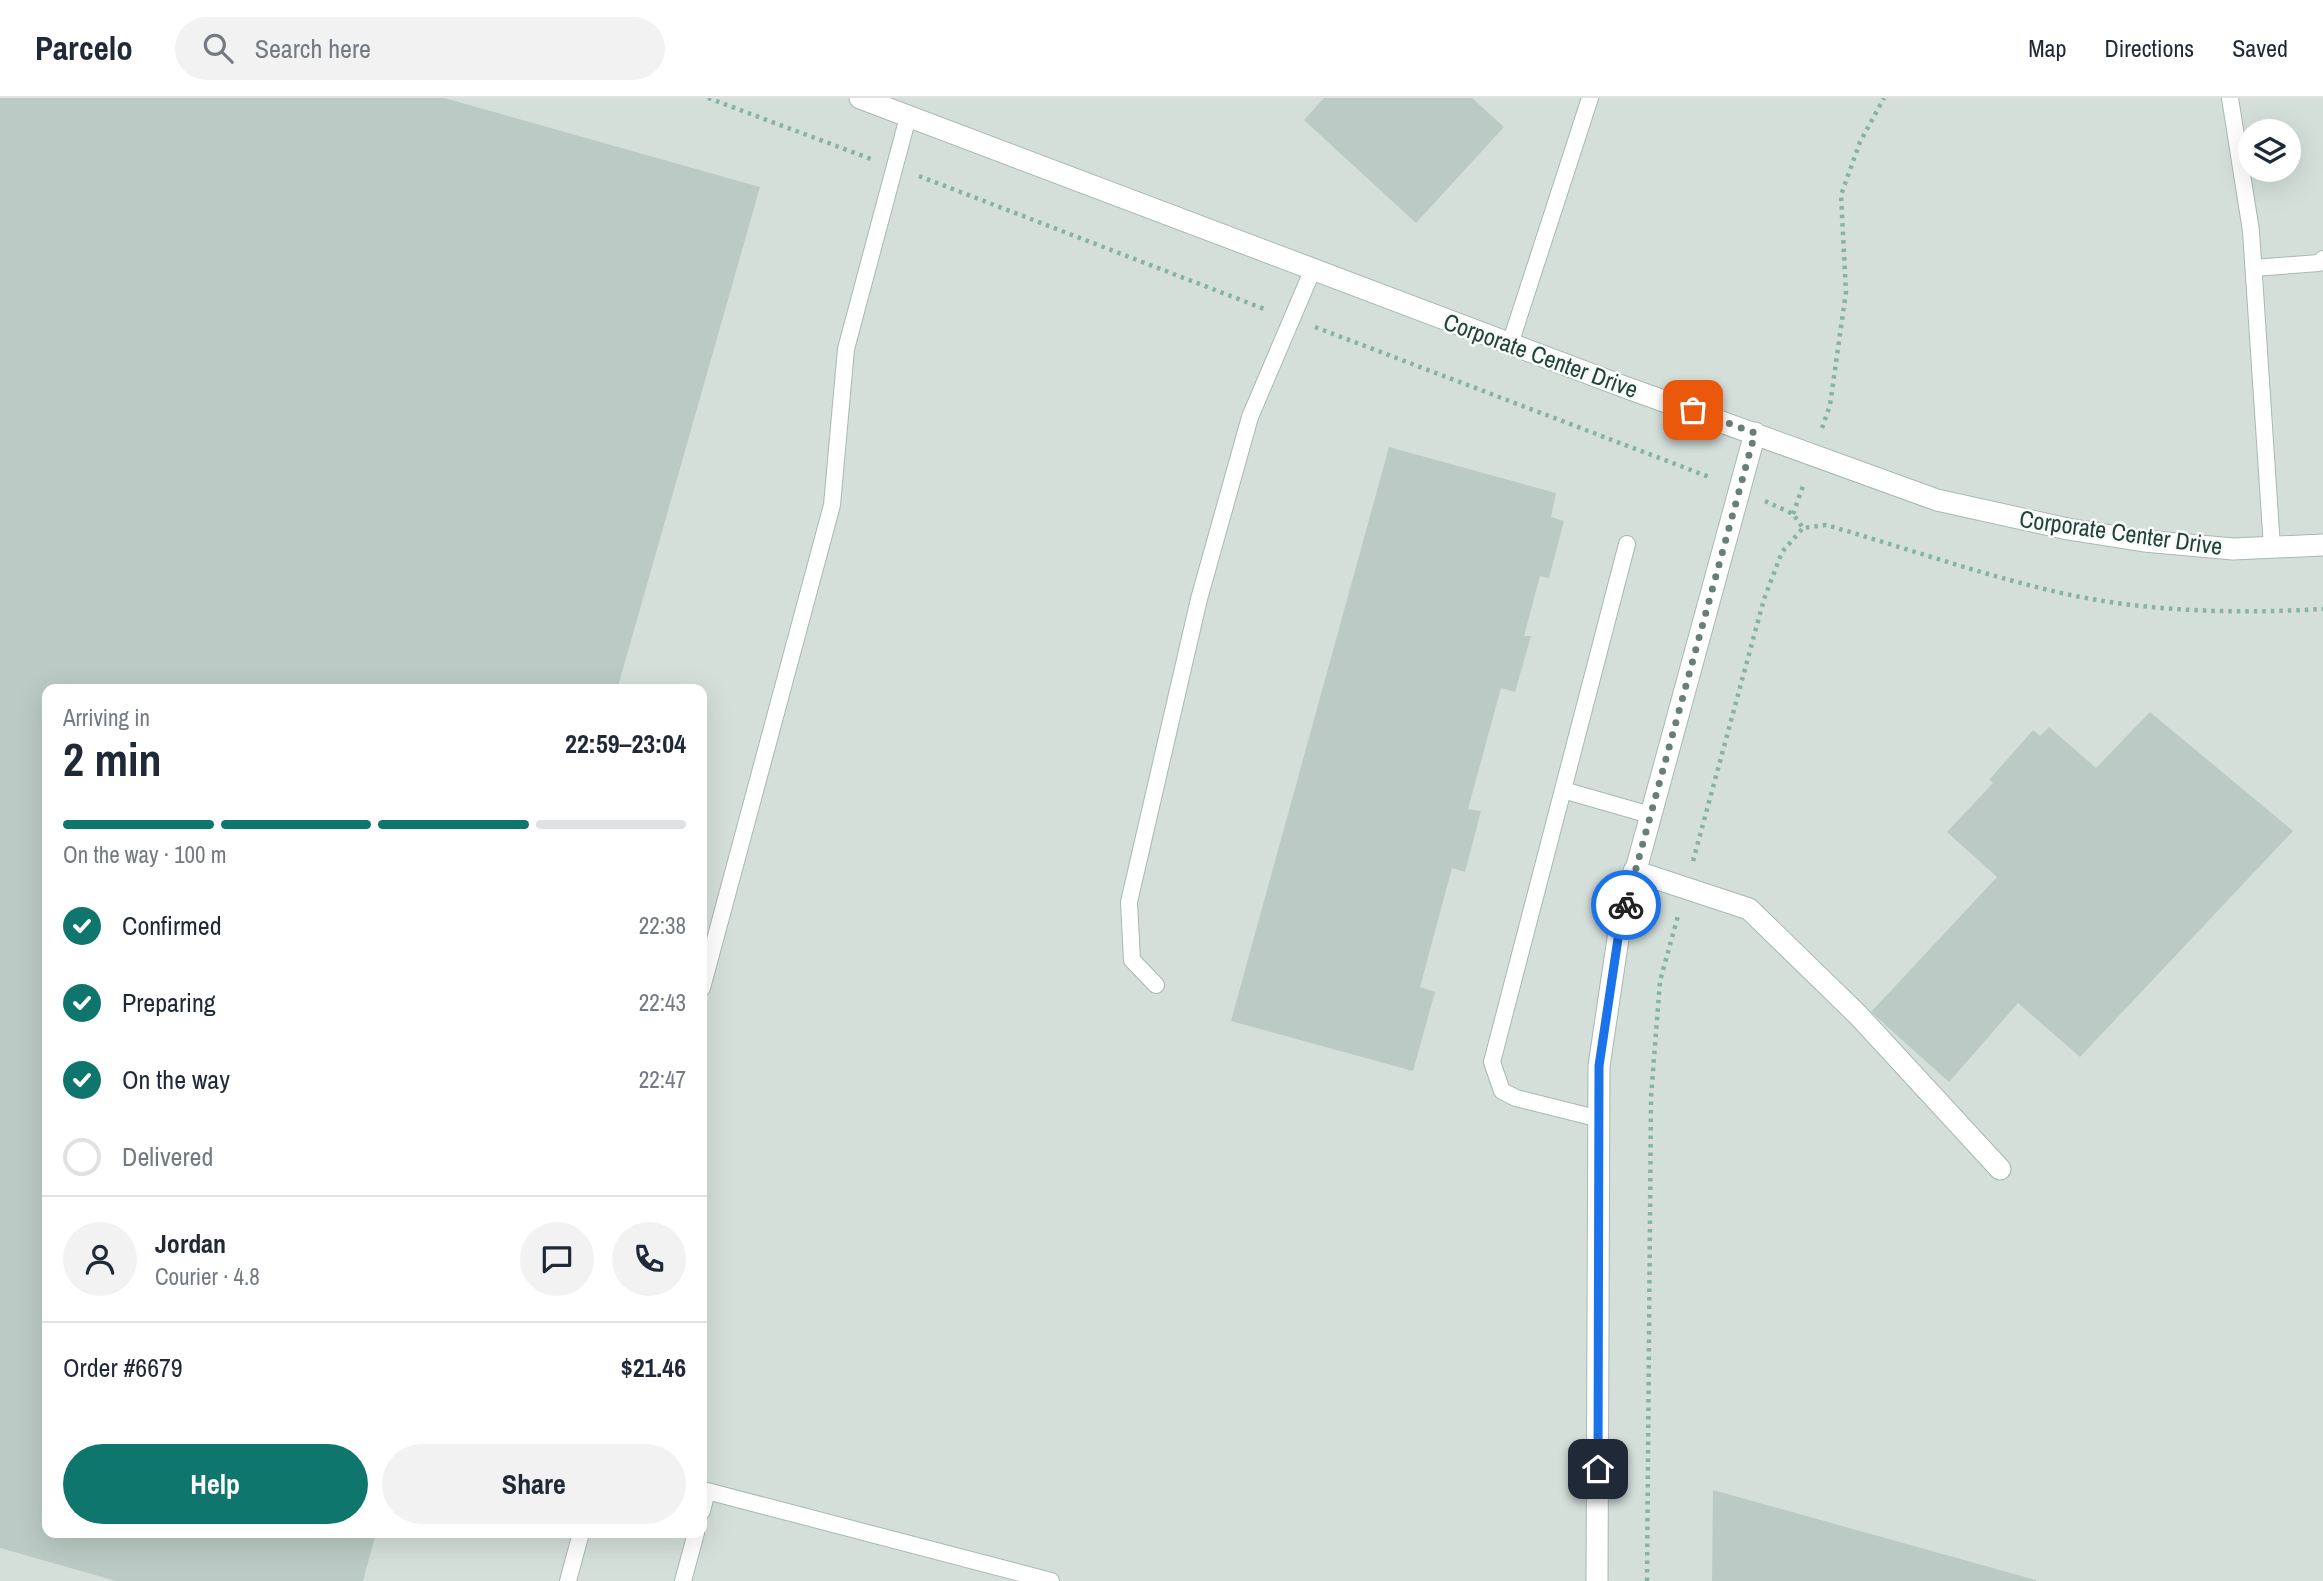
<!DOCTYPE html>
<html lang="en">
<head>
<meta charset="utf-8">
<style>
  :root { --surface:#fff; --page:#f2f2f3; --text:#1f2937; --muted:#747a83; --line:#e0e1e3; --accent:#0f766e }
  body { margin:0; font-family:"Archivo Narrow",sans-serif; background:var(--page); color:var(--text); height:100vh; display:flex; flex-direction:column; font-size:26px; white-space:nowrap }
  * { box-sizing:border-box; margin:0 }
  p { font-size:23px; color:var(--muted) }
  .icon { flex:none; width:38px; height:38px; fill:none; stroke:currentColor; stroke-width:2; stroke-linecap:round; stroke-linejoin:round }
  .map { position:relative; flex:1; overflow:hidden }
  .sheet { position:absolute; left:42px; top:586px; width:665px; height:854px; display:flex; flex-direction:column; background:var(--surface); border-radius:14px; box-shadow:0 7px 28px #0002 }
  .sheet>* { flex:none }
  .tools { position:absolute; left:2238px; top:21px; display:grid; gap:14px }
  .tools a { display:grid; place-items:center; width:63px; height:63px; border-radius:50%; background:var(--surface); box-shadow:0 7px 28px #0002; font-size:35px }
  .pin { position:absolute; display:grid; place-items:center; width:60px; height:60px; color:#fff; margin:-30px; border-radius:14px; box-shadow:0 4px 10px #0006 }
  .courier { position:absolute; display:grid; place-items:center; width:70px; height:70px; margin:-35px; border:5px solid #1a73e8; border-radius:50%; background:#fff; color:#222; box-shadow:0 2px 9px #0007 }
  .overview em { font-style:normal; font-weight:800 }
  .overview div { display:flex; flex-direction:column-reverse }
  .overview { display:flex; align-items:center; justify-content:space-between; height:119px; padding:0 21px }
  h1 { font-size:46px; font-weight:800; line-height:52px }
  .bar { display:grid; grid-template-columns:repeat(4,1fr); gap:10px 7px; align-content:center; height:84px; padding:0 21px }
  .bar i { height:9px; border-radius:5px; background:var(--line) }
  .bar .active { background:var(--accent) }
  .bar p { grid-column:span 4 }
  .line { display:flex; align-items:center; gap:18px; padding:0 21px; border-top:2px solid var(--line) }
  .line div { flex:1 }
  .round { display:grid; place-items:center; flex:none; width:74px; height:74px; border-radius:37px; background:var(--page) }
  ol { padding:0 21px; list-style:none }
  li { display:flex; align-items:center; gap:21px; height:77px }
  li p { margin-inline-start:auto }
  li .icon { padding:7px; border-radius:50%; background:var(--accent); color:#fff; stroke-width:4 }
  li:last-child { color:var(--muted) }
  li i { width:38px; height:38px; border:4px solid var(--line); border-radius:50% }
  .action { display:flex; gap:14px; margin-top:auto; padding:14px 21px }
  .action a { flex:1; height:80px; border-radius:42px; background:var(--accent); color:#fff; font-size:28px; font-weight:800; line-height:80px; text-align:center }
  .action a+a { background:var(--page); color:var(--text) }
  header { display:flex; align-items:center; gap:42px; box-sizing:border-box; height:98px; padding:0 35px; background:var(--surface); border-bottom:2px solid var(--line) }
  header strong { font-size:33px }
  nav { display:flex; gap:38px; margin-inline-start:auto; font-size:24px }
  .search { width:490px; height:63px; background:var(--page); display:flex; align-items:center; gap:18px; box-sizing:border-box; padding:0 24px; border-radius:38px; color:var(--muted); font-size:26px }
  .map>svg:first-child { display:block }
  .built { fill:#d4dfda; fill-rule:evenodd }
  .building { fill:#bbcac4 }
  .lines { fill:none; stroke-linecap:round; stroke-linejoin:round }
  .lane-casing { stroke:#a8b8b2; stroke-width:18 }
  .street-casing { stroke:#a8b8b2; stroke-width:23 }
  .path { stroke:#86b3a5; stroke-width:4.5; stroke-dasharray:3.5 5; stroke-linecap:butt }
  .lane { stroke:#fff; stroke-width:16 }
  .street { stroke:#fff; stroke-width:21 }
  .done { stroke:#687f78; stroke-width:7; stroke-dasharray:0 12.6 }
  .route { stroke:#1a73e8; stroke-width:9 }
  .labels { text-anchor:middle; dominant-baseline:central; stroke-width:5; stroke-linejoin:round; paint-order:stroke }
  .street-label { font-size:24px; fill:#24423a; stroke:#f7fbf9 }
</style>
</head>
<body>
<header>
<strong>Parcelo</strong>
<div class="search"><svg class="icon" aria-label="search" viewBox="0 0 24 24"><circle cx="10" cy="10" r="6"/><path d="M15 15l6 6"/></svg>Search here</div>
<nav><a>Map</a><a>Directions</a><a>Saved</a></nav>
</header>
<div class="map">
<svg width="2323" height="1483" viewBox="0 0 2323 1483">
  <rect width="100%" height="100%" fill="#e6efeb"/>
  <path class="built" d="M0 0H2323V1483H0ZM2250 33H2289V72H2250ZM47 592H702V1435H47Z"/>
  <path class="building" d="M0 0H444L760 89 617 592H47V1435H376L363 1483H116L0 1450Z
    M1324 0H1472L1504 29 1416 125 1304 22Z
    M1389 349 1556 395 1551 419 1564 423 1549 480 1540 478 1524 538H1531L1515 594 1501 590 1468 711 1481 713 1465 774 1452 770 1420 889 1435 894 1413 973 1231 923Z
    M2150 614 2293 733 2080 959 2018 905 1949 984 1871 914 1997 779 1947 734 1993 685 1989 682 2033 632 2040 638 2049 629 2096 670Z
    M1713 1392 2036 1482V1483H1712Z"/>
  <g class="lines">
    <defs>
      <path id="lane" d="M2230 0 2251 133 2272 449
        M2254 170 2319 165 2323 161
        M1510 246 1590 0
        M1563 692 1650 717
        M1156 887 1132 862 1129 804 1199 501 1250 319 1313 171
        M702 890 832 407 846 251 908 19
        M1600 1021 1516 1000 1502 993 1492 964 1627 446
        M702 1413 707 1393 1051 1483
        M568 1483 581 1435
        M683 1483 696 1435"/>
      <path id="street" d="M860 0 1622 288 1937 402 2068 431 2144 443 2233 451 2323 447
        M1634 773 1749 811 1858 917 2000 1071
        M1597 1483 1599 968 1619 834 1755 335"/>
    </defs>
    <use href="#lane" class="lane-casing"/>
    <use href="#street" class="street-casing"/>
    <path class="path" d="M708 0 871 61
      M919 78 1267 212
      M1315 229 1712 380
      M1822 330 1830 307 1846 194 1841 97 1860 44 1884 0
      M1765 403 1793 416 1803 430 1826 427C1903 449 1979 476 2057 494 2144 514 2235 516 2323 511
      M1793 416 1804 385
      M1693 763 1764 501 1782 454 1803 430
      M1647 1483 1651 999 1660 883 1678 818"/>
    <use href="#lane" class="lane"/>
    <use href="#street" class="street"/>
  </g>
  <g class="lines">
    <path class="done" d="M1626 807 1755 335 1693 312"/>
    <path class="route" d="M1598 1371 1599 968 1619 834 1626 807"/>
  </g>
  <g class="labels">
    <g class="street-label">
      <text transform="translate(1541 257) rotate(20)">Corporate Center Drive</text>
      <text transform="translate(2121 434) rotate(8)">Corporate Center Drive</text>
    </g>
  </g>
</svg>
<div class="tools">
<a><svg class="icon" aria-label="layers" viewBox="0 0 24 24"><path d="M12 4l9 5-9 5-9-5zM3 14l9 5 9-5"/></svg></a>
</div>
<div class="pin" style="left:1693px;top:312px;background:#ea580c"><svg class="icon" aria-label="bag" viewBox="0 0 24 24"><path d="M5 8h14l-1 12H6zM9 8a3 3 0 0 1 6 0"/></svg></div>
<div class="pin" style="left:1598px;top:1371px;background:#1f2937"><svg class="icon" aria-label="home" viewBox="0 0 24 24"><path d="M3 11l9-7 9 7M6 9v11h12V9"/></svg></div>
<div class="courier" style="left:1626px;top:807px"><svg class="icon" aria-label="bike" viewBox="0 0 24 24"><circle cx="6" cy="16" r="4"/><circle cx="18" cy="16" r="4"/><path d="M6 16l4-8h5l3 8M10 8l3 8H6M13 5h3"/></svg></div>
<section class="sheet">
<div class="overview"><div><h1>2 min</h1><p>Arriving in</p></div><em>22:59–23:04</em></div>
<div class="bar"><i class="active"></i><i class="active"></i><i class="active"></i><i></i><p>On the way · 100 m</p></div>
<ol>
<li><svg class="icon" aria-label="check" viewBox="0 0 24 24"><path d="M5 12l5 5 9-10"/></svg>Confirmed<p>22:38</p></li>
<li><svg class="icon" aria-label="check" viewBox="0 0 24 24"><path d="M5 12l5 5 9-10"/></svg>Preparing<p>22:43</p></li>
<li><svg class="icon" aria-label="check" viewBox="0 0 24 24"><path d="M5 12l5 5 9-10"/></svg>On the way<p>22:47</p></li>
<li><i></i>Delivered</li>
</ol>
<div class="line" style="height:126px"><a class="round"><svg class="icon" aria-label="person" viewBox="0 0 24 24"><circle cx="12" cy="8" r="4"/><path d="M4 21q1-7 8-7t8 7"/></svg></a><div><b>Jordan</b><p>Courier · 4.8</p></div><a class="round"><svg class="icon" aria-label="chat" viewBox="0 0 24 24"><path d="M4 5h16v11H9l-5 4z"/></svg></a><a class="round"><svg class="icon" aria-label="phone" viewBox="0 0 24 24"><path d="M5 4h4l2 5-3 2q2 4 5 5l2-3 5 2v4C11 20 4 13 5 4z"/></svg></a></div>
<div class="line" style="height:91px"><div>Order #6679</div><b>$21.46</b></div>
<div class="action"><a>Help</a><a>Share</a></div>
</section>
</div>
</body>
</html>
